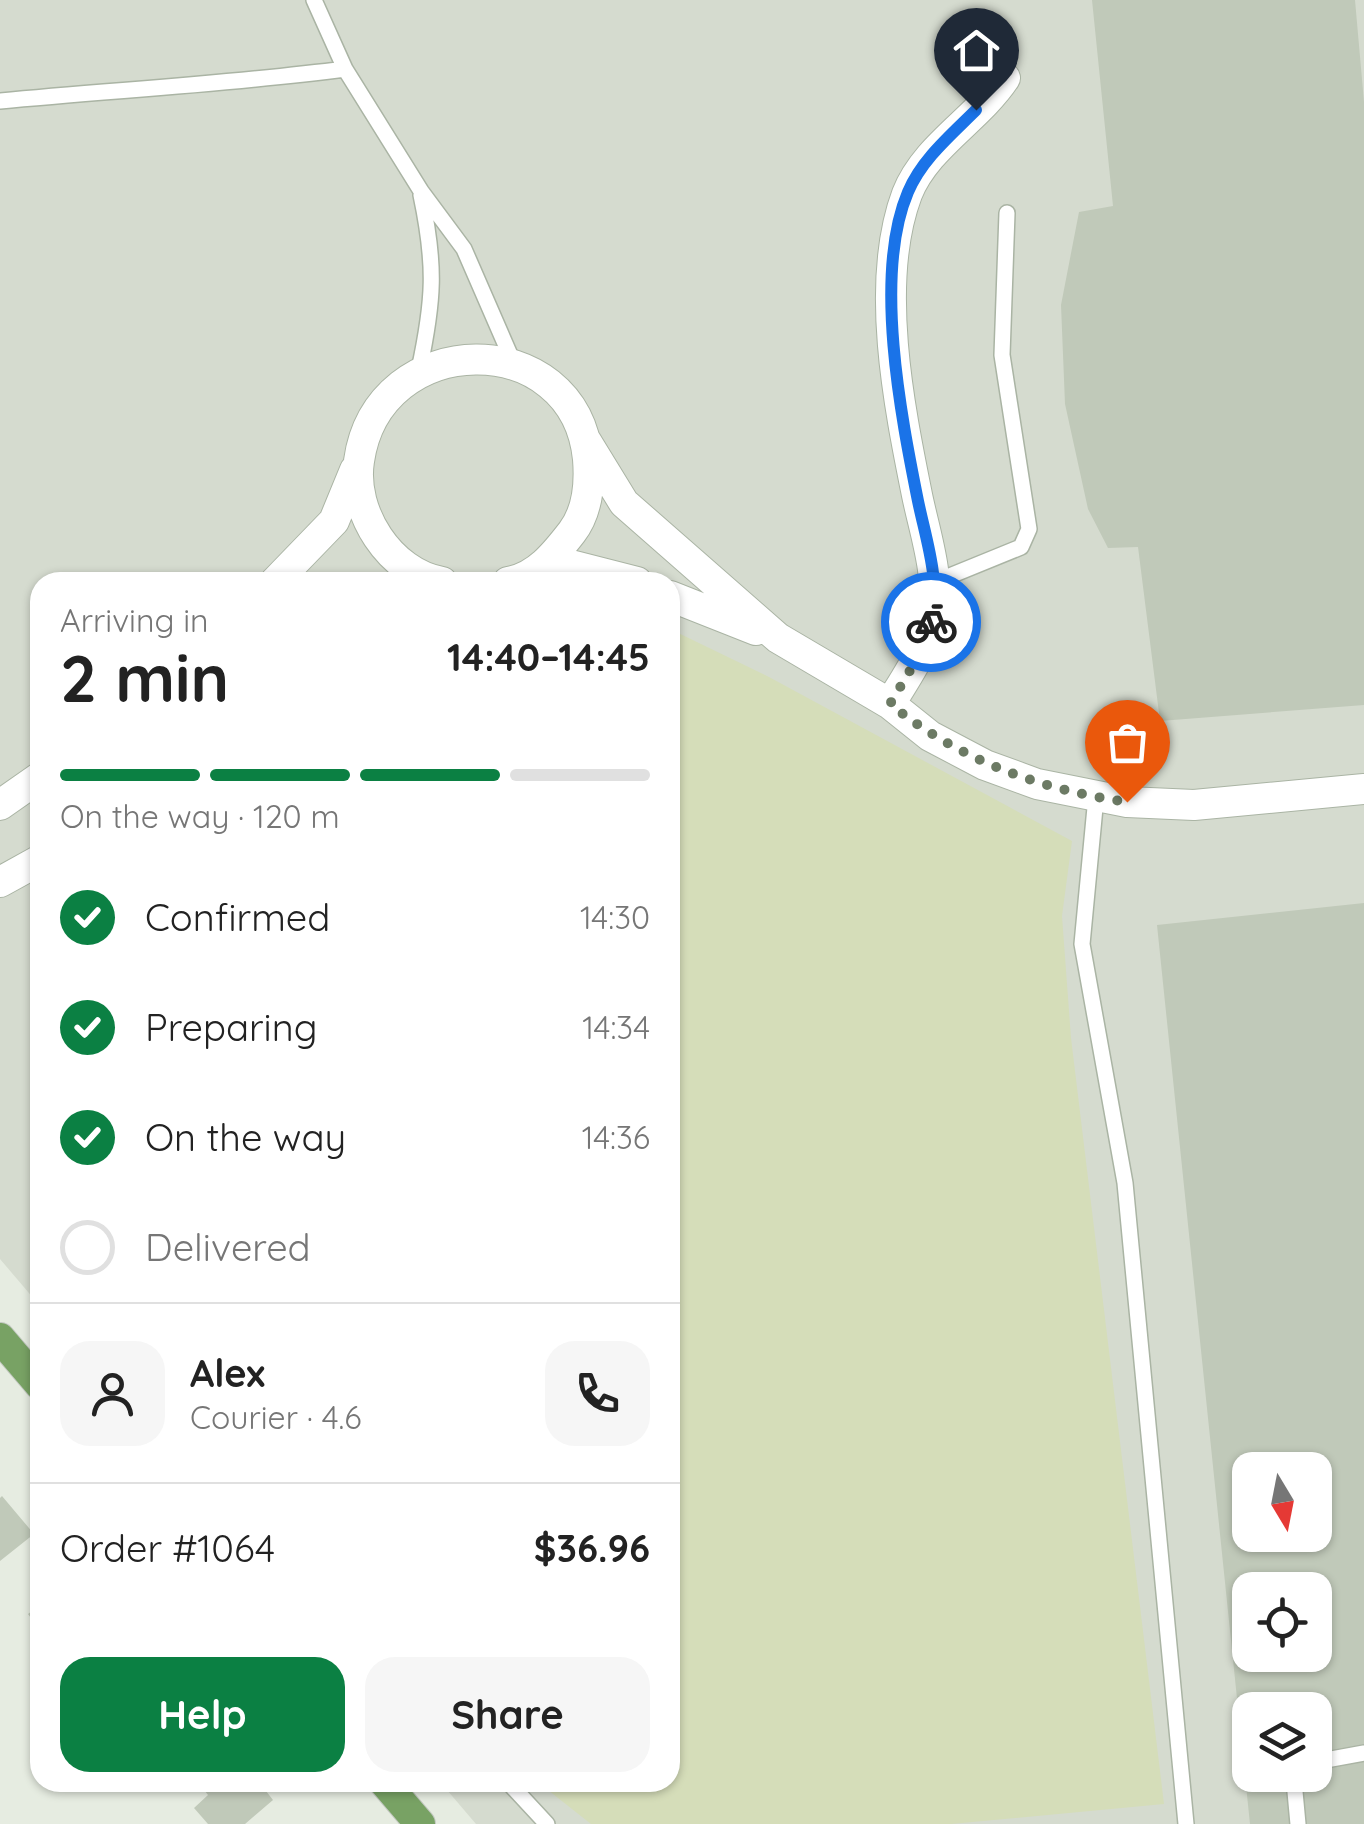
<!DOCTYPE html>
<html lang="en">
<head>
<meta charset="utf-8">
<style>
  :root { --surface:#fff; --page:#f6f6f6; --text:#222; --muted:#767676; --line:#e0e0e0; --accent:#0b8043 }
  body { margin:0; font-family:Quicksand,sans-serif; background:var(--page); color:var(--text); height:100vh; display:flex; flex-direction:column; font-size:38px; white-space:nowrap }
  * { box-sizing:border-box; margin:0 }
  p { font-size:32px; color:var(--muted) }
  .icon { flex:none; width:55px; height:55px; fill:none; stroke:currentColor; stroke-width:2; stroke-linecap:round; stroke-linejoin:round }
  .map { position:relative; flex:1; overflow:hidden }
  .details { position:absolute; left:30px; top:572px; width:650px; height:1220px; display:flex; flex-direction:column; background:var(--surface); border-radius:30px; box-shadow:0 2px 8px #0004 }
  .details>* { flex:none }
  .needle { width:65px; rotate:170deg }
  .buttons { position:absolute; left:1232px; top:1452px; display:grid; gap:20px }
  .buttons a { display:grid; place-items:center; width:100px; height:100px; border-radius:20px; background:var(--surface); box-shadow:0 2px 8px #0004; font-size:50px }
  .pin { position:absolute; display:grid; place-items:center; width:85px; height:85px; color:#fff; margin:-102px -42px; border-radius:50% 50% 50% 0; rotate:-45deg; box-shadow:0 0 10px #0007 }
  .pin .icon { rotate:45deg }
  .courier { position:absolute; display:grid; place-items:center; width:100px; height:100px; margin:-50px; border:8px solid #1a73e8; border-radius:50%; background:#fff; color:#222; box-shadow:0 2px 12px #0007 }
  .overview em { font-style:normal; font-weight:700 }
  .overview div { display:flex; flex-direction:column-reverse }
  .overview { display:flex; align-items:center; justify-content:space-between; height:170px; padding:0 30px }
  h1 { font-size:65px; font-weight:700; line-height:75px }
  .bar { display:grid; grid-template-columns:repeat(4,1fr); gap:15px 10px; align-content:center; height:120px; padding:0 30px }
  .bar i { height:12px; border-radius:8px; background:var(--line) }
  .bar .active { background:var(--accent) }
  .bar p { grid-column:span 4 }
  .line { display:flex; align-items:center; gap:25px; padding:0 30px; border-top:2px solid var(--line) }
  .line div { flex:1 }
  .round { display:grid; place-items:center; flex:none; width:105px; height:105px; border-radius:30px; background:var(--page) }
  ol { padding:0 30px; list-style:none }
  li { display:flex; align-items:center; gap:30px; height:110px }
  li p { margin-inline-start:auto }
  li .icon { padding:10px; border-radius:50%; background:var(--accent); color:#fff; stroke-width:4 }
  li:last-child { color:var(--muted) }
  li i { width:55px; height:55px; border:5px solid var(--line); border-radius:50% }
  .cta { display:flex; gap:20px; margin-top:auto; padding:20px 30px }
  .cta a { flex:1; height:115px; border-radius:30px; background:var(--accent); color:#fff; font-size:40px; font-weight:700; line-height:115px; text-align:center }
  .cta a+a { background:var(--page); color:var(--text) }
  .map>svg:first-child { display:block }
  .built { fill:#d5dbcf; fill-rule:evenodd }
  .green { fill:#d5ddb9 }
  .building { fill:#c0c9b9; fill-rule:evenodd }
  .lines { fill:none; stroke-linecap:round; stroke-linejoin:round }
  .service-casing { stroke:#aab4a4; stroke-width:18 }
  .minor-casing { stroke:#aab4a4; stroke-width:32 }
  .primary-casing { stroke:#c3c8c1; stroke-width:32 }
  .service { stroke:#fff; stroke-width:15 }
  .minor { stroke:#fff; stroke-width:30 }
  .primary { stroke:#78a264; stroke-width:30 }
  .done { stroke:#6c7a64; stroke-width:10; stroke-dasharray:0 18 }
  .route { stroke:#1a73e8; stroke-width:12 }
</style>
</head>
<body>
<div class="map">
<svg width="1364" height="1824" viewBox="0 0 1364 1824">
  <rect width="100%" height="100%" fill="#e6ece1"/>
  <path class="built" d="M0 0H1364V1824H476L441 1783 670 1782V582H40V1306L0 1259ZM1250 1470H1315V1535H1250ZM1250 1590H1315V1655H1250ZM1250 1710H1315V1775H1250Z"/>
  <path class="green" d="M670 629 769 677 1072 841 1062 916 1071 1038 1164 1804 951 1824H591L539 1783 670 1782Z"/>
  <path class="building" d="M1092 0H1355L1364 102V705L1160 721 1138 547 1108 548 1088 509 1065 404 1061 305 1079 212 1113 206Z
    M1364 903V1824H1250L1157 925ZM1250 1470H1315V1535H1250ZM1250 1590H1315V1655H1250ZM1250 1710H1315V1775H1250Z
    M2 1496 34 1534 0 1561V1498Z
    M40 1605V1630L28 1614Z
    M198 1782H259L273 1800 245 1824H208L194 1808 208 1795Z"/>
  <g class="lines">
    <defs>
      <path id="service" d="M345 69 421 191 464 249 514 364
        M0 101C115 90 231 84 345 69L314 0
        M419 370C434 300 436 266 421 195
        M935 582 1021 547 1029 529 1002 355 1007 213
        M1096 797 1082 944 1125 1183 1186 1824
        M1315 1762 1364 1753
        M508 1782 547 1824
        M1298 1824 1294 1781 1300 1775"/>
      <path id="minor" d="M586 441 624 503 778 638 890 704 930 736 985 765 1037 784 1127 802 1194 805 1364 789
        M551 560 637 582
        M275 582 334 521 355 470
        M442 582C390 573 351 512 359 461 378 327 575 325 588 459 590 484 588 511 572 532 555 554 537 577 508 582
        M670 596 756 630
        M890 704C907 676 927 648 933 616 940 576 925 534 917 495 899 406 874 282 907 194 926 146 977 120 1005 78
        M0 805 40 777
        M0 882 40 860"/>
      <path id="primary" d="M0 1338 40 1385
        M384 1782 420 1824"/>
    </defs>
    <use href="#service" class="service-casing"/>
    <use href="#minor" class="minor-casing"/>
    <use href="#primary" class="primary-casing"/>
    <use href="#service" class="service"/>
    <use href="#minor" class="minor"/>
    <use href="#primary" class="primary"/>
  </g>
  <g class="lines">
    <path class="done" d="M931 622 921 652 890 704C960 760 1038 789 1127 802"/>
    <path class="route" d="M931 622C941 582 926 540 918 501 901 416 873 274 908 192 922 159 951 135 976 110"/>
  </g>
</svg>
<div class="buttons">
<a><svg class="needle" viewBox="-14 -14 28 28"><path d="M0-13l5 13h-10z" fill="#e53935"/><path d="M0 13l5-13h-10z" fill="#767676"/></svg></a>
<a><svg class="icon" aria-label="locate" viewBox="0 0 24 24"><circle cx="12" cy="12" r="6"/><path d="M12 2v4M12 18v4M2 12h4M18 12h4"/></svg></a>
<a><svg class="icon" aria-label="layers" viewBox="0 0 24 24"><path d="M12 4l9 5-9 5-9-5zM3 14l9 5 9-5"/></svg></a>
</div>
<div class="pin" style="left:1127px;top:802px;background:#ea580c"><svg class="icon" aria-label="bag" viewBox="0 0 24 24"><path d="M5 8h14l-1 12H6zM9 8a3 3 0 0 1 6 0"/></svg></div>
<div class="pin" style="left:976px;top:110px;background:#1f2937"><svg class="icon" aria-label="home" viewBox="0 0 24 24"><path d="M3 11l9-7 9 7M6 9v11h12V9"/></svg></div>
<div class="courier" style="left:931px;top:622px"><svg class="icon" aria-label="bike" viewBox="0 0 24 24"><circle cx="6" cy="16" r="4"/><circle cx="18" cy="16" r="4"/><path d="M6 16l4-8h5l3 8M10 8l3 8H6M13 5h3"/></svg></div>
<section class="details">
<div class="overview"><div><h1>2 min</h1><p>Arriving in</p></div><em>14:40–14:45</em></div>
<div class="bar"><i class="active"></i><i class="active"></i><i class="active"></i><i></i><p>On the way · 120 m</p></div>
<ol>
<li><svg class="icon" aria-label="check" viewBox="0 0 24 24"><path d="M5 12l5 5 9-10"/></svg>Confirmed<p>14:30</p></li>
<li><svg class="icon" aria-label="check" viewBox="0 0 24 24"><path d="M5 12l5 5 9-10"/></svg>Preparing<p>14:34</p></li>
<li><svg class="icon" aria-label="check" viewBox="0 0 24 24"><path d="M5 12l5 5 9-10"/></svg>On the way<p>14:36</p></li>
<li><i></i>Delivered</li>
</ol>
<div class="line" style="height:180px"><a class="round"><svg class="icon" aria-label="person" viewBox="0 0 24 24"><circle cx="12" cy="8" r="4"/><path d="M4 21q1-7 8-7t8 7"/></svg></a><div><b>Alex</b><p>Courier · 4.6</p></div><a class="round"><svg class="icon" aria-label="phone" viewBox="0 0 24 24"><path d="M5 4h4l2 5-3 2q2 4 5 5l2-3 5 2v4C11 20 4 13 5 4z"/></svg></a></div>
<div class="line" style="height:130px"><div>Order #1064</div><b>$36.96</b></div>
<div class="cta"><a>Help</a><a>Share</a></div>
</section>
</div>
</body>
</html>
